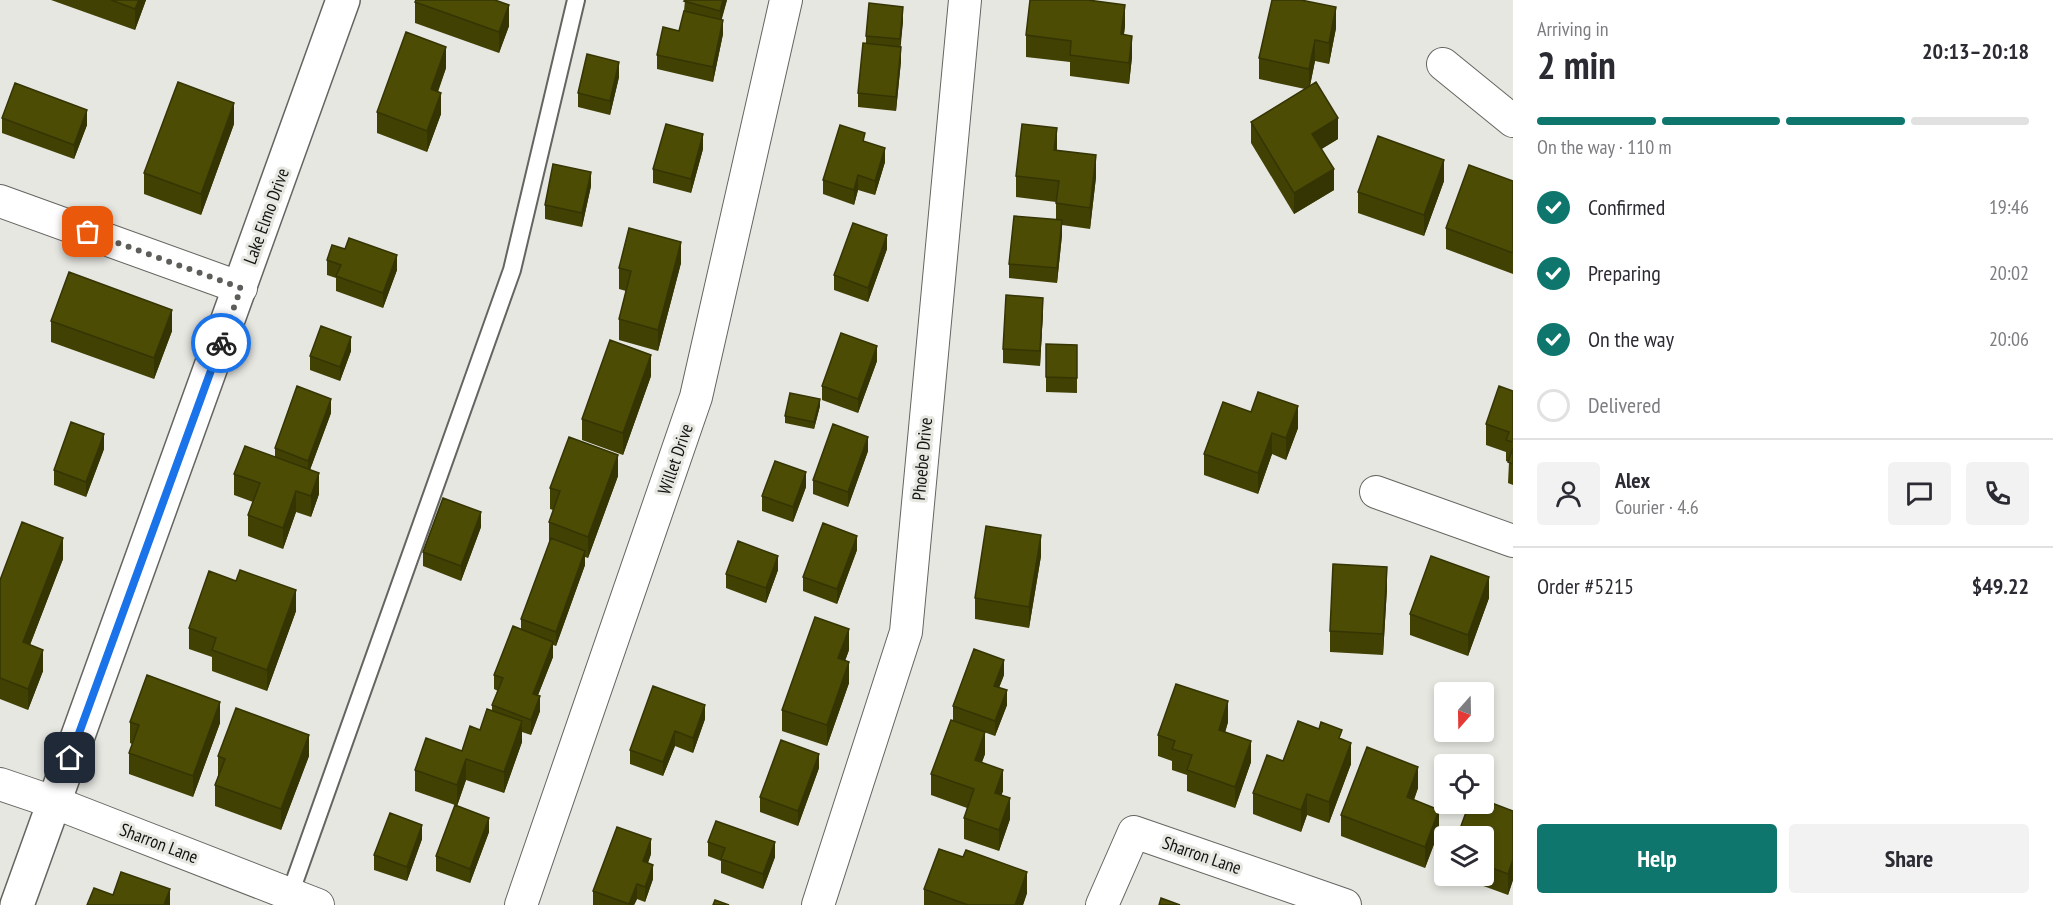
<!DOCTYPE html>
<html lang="en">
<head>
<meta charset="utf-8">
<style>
  :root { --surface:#fff; --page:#f2f2f3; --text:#2b2b33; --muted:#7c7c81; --line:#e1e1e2; --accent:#0f766e }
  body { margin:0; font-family:"PT Sans Narrow",sans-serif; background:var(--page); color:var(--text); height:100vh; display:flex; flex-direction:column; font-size:22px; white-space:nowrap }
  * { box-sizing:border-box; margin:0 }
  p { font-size:20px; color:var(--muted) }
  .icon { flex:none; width:33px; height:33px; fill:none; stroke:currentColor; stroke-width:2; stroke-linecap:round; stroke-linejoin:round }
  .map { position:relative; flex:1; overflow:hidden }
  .panel { display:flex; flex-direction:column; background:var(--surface); width:540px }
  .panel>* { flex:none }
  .needle { width:39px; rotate:200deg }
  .fabs { position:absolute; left:1434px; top:682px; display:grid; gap:12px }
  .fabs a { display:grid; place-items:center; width:60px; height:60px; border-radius:6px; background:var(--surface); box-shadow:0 3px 9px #0003; font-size:30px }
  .pin { position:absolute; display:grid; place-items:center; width:51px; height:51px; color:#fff; margin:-26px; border-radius:12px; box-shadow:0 3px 9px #0006 }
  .courier { position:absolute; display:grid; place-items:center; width:60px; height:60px; margin:-30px; border:4px solid #1a73e8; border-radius:50%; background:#fff; color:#222; box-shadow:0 2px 8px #0007 }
  .overview em { font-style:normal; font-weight:700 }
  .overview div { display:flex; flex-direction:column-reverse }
  .overview { display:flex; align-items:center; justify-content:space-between; height:102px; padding:0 24px }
  h1 { font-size:39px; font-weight:700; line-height:45px }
  .bar { display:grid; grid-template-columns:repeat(4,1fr); gap:9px 6px; align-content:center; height:72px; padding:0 24px }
  .bar i { height:8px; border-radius:4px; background:var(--line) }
  .bar .current { background:var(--accent) }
  .bar p { grid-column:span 4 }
  .line { display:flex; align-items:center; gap:15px; padding:0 24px; border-top:2px solid var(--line) }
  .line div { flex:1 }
  .round { display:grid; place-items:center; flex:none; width:63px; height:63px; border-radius:6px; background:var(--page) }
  ol { padding:0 24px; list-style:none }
  li { display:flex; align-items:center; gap:18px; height:66px }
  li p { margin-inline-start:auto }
  li .icon { padding:6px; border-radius:50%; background:var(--accent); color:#fff; stroke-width:4 }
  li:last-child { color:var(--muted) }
  li i { width:33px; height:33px; border:3px solid var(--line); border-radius:50% }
  .primary-button { display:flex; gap:12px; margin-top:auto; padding:12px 24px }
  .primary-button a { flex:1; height:69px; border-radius:6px; background:var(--accent); color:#fff; font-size:24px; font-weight:700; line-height:69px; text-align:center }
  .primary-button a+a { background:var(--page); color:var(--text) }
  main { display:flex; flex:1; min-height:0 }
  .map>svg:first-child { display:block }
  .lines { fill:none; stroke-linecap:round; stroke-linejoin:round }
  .service-casing { stroke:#646460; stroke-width:20 }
  .minor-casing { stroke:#646460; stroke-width:34 }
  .tertiary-casing { stroke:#646460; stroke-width:36 }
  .service { stroke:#fff; stroke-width:16 }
  .minor { stroke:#fff; stroke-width:32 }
  .tertiary { stroke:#fff; stroke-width:33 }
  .wall { fill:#414104 }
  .shaded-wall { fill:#353504 }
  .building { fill:#4c4c05; stroke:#353504; stroke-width:1.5 }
  .done { stroke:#5d5d5a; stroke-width:6; stroke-dasharray:0 10.8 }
  .route { stroke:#1a73e8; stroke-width:8 }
  .labels { text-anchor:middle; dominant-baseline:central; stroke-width:6; stroke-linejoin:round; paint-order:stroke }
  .street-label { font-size:18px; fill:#121211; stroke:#e7e7e2 }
</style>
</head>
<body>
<main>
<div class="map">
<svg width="1513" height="905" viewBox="0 0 1513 905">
  <rect width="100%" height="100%" fill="#e7e7e2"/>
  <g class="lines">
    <defs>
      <path id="service" d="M290 894 512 270 576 0"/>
      <path id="minor" d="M1443 64 1513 121
        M0 201 241 288
        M1376 492 1513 541
        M0 784 53 802 318 905
        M521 905 696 397 786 0
        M818 905 906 632 965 0
        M1102 905 1134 832 1345 905"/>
      <path id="tertiary" d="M17 905 343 0"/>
    </defs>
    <use href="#service" class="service-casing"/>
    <use href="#minor" class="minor-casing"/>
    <use href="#tertiary" class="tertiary-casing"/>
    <use href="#service" class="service"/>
    <use href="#minor" class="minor"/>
    <use href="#tertiary" class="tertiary"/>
  </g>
  <path class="wall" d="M51 0H146L135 30Z
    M685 0H727L721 20 723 34 713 82 657 69V55L679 31 684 11Z
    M415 2 509 26 499 53 415 23Z
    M903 21 900 47 901 61 896 111 858 107V93L866 44V36Z
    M1125 26 1124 34 1132 57 1129 84 1070 76V62L1026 57V35Z
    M1336 28 1329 64 1315 61 1310 86 1338 139 1321 149 1334 190 1294 214 1251 143V122L1305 89 1259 79V58Z
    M446 68 438 92 441 114 427 152 377 133V112Z
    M619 77 610 115 578 107V93Z
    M2 118 87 125 74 159 2 133Z
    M234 124 201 215 144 194V173Z
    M865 141 885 162 875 195 858 190 854 205 823 194V180Z
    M703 149 691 193 653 183V169Z
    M1016 176 1096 177 1090 229 1062 225V235L1057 283 1009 278V264L1056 220V202L1016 197Z
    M1444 181 1424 236 1358 213V192Z
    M1513 181V274L1446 249V228Z
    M591 186 582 227 545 219V205Z
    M345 249 397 270 383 308 336 291V278L327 275V260Z
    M887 249 868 302 834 290V275Z
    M681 263 658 351 619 340V319L626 291 619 289V268Z
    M1043 312 1040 366 1003 363V349Z
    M51 321 172 331 154 379 51 342Z
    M1046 344 1077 345V393L1046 392Z
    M351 351 340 381 310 370V356Z
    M877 361 858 413 822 400V386Z
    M651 376 623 455 582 440V419Z
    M1513 391V485L1508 483 1509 462 1506 461V452L1486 445V424Z
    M820 406 814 429 785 423V416Z
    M1251 412 1298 428 1286 460 1272 454 1258 494 1204 475V454Z
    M331 413 310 470 319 494 311 517 296 512 283 549 248 536V515L253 502 234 495V474L275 457V448Z
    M104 449 86 497 54 485V470Z
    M868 451 848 507 813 494V480Z
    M618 476 588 558 585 557V565L556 646 553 645V657L538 695 540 711 531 735 522 732V742L504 793 466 780 457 806 489 832 470 883 436 871V856L455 805 415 791V770L462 751 480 730 492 711V705L498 691 494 689V675L521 629V619L549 543V522L553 510 550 509V488Z
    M806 487 793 522 762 511V496Z
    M481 527 461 581 423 566V552Z
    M857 550 837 604 803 591V577Z
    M1041 556 1029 628 975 619V598Z
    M63 559 30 645 43 671 28 710 0 699V580Z
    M778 570 766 603 726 588V574Z
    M1387 588 1383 655 1330 652V631Z
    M1489 598 1468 656 1410 635V614Z
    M296 611 267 691 212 671V657L189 649V628Z
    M849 650 845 661 849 683 827 746 782 731V710Z
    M1004 675 999 688 1007 705 995 736 953 721V706Z
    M705 719 693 753 675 746 663 776 630 764V750Z
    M130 722 220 723 193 797 129 774V753L132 744 130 743Z
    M1228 722 1225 733 1251 762 1235 808 1187 791V775L1172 770V761L1158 756V735Z
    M1342 739 1351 764 1329 823 1307 815 1301 832 1253 814V793L1283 761Z
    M985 754 982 762 1003 791 1001 795 1010 819 999 851 964 839V818L967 808 931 795V774Z
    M218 756H309L281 830 215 806V785L218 776Z
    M819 768 798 826 760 812V797Z
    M1418 788 1414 800 1439 831 1425 868 1341 836V815Z
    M1513 811V880L1508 895 1456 876H1484V837Z
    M422 839 407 881 374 870V855Z
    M708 842 775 857 763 889 721 873V861L708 856Z
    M651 854 648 863 653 879 645 902 637 899 634 905H593V891Z
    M963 857 1027 893 1023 905H924V889Z"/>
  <path class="shaded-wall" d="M139 0H146L135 30V9Z
    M723 0H727L720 26V11Z
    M509 5V26L499 53V32Z
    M1125 5V26L1121 55V34Z
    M903 7V21L900 54V39Z
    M1336 7V28L1329 64V43Z
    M723 20V34L713 82V67Z
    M1132 36V57L1129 84V63Z
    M1315 40V61L1309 90V69Z
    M446 47V68L431 110V89Z
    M901 47V61L896 111V97Z
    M619 62V77L610 115V101Z
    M441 93V114L427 152V131Z
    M234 103V124L201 215V194Z
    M87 110V125L74 159V145Z
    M1338 118V139L1312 155V134Z
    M1057 128V149L1054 171V150Z
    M703 134V149L691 193V179Z
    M885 148V162L875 195V181Z
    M1096 155V177L1090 229V208Z
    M1444 160V181L1424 236V215Z
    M1334 169V190L1294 214V193Z
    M591 172V186L582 227V213Z
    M858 175V190L854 205V190Z
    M1062 220V235L1057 283V268Z
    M887 235V249L868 302V288Z
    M681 242V263L658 351V330Z
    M397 255V270L383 308V293Z
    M1043 298V312L1040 366V351Z
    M172 310V331L154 379V358Z
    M351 337V351L340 381V367Z
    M877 346V361L858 413V399Z
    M651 355V376L623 455V433Z
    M331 399V413L308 475V461Z
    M820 399V406L814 429V422Z
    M1298 406V428L1286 460V438Z
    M1272 433V454L1258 494V473Z
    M104 434V449L86 497V482Z
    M868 437V451L848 507V492Z
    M618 455V476L588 558V537Z
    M806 472V487L793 522V507Z
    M319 473V494L311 517V496Z
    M296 491V512L283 549V528Z
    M481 512V527L461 581V566Z
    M1041 535V556L1029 628V607Z
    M857 536V550L837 604V589Z
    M63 538V559L23 663V642Z
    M585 551V565L556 646V632Z
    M778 556V570L766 603V588Z
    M1387 567V588L1383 655V634Z
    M1489 577V598L1468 656V635Z
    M296 590V611L267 691V670Z
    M849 629V650L838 679V658Z
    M553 642V657L533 708V694Z
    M43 650V671L28 710V689Z
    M1004 660V675L994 700V686Z
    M849 662V683L827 746V725Z
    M1007 690V705L995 736V721Z
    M540 696V711L531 735V720Z
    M1228 701V722L1219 751V730Z
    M220 702V723L193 797V776Z
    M705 705V719L693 753V738Z
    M522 721V742L504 793V772Z
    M675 731V746L663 776V762Z
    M985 732V754L975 781V760Z
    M309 735V756L281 830V809Z
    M1251 741V762L1235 808V787Z
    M1351 743V764L1329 823V802Z
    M819 754V768L798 826V811Z
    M466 759V780L457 806V785Z
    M1418 767V788L1407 818V797Z
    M1003 770V791L995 814V793Z
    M1307 794V815L1301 832V810Z
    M1010 798V819L999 851V830Z
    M1439 810V831L1425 868V847Z
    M489 818V832L470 883V869Z
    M422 825V839L407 881V867Z
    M651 839V854L643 876V861Z
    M775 842V857L763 889V874Z
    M1513 859V880L1508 895V874Z
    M653 865V879L645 902V887Z
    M1027 872V893L1023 905H1015Z
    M637 884V899L634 905H629Z
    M170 889V905H164Z"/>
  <path class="building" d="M111 0H139L135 9Z
    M416 0H495L509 5 499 32 415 2Z
    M685 0H723L720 11 684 1Z
    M1030 0H1088L1125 5 1121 34 1132 36 1129 63 1070 55 1071 41 1026 35Z
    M1272 0H1301L1336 7 1329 43 1315 40 1309 69 1259 58Z
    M869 3 903 7 900 39 866 36Z
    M684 11 723 20 713 67 657 55 663 27 679 31Z
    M406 32 446 47 431 89 441 93 427 131 377 112Z
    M863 43 901 47 896 97 858 93Z
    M587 54 619 62 610 101 578 93Z
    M178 82 234 103 201 194 144 173Z
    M1316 82 1338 118 1312 134 1334 169 1294 193 1251 122Z
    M15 83 87 110 74 145 2 118Z
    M666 124 703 134 691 179 653 169Z
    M1022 124 1057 128 1054 150 1096 155 1090 208 1056 203 1059 181 1016 176Z
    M840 125 865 133 863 141 885 148 875 181 858 175 854 190 823 180Z
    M1378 136 1444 160 1424 215 1358 192Z
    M553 164 591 172 582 213 545 205Z
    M1469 165 1513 181V253L1446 228Z
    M1014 216 1062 220 1057 268 1009 264Z
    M853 223 887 235 868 288 834 275Z
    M629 228 681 242 658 330 619 319 631 271 619 268Z
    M349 238 397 255 383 293 336 276 341 265 327 260 332 245 345 249Z
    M69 272 172 310 154 358 51 321Z
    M1006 295 1043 298 1040 351 1003 349Z
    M321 326 351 337 340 367 310 356Z
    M841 333 877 346 858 399 822 386Z
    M610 340 651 355 623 433 582 419Z
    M1046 344 1077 345V378L1046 377Z
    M297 386 331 399 308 461 275 448Z
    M1499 386 1513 391V442L1506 440 1509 432 1486 424Z
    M1258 392 1298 406 1286 438 1272 433 1258 473 1204 454 1223 402 1251 412Z
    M790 393 820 399 814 422 785 416Z
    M71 422 104 434 86 482 54 470Z
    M833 424 868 437 848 492 813 480Z
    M569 437 618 455 588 537 549 522 560 491 550 488Z
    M245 446 319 473 311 496 296 491 283 528 248 515 260 483 234 474Z
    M1513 448V464L1508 462Z
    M775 461 806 472 793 507 762 496Z
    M443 498 481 512 461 566 423 552Z
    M22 522 63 538 23 642 43 650 28 689 0 678V580Z
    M823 523 857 536 837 589 803 577Z
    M986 526 1041 535 1029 607 975 598Z
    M551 538 585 551 556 632 521 619Z
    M738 541 778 556 766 588 726 574Z
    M1431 556 1489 577 1468 635 1410 614Z
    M1333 564 1387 567 1383 634 1330 631Z
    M240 570 296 590 267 670 212 650 216 638 189 628 209 571 236 581Z
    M815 617 849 629 838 658 849 662 827 725 782 710Z
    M513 626 553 642 533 694 540 696 531 720 492 705 503 678 494 675Z
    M974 649 1004 660 994 686 1007 690 995 721 953 706Z
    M147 675 220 702 193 776 129 753 139 725 130 722Z
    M1176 684 1228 701 1219 730 1251 741 1235 787 1187 770 1192 755 1172 749 1175 741 1158 735Z
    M653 686 705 705 693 738 675 731 663 762 630 750Z
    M236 708 309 735 281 809 215 785 225 759 218 756Z
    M487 709 522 721 504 772 466 759 457 785 415 770 426 738 462 751 470 726 480 730Z
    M951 720 985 732 975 760 1003 770 995 793 1010 798 999 830 964 818 974 789 931 774Z
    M1298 721 1319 729 1321 722 1342 730 1339 738 1351 743 1329 802 1307 794 1301 810 1253 793 1267 755 1283 761Z
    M781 740 819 754 798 811 760 797Z
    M1367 747 1418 767 1407 797 1439 810 1425 847 1341 815Z
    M1484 800 1513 811V859L1508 874 1484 865V837H1457L1469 804H1484Z
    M455 805 489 818 470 869 436 856Z
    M390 813 422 825 407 867 374 855Z
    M716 821 775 842 763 874 721 859 725 848 708 842Z
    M617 827 651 839 643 861 653 865 645 887 637 884 629 904 593 891Z
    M939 849 963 857 966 850 1027 872 1015 905H968L924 889Z
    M121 872 170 889 164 905H87L94 888 113 895Z
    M1161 898 1180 905H1159Z
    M715 900 729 905H713Z"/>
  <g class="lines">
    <path class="done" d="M88 232 241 288 221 343"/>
    <path class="route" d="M70 758 221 343"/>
  </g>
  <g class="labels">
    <g class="street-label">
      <text transform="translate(266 216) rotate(-70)">Lake Elmo Drive</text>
      <text transform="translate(675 459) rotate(-71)">Willet Drive</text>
      <text transform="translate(922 459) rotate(-85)">Phoebe Drive</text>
      <text transform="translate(159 843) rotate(21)">Sharron Lane</text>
      <text transform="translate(1202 855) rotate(19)">Sharron Lane</text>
    </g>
  </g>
</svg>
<div class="fabs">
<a><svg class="needle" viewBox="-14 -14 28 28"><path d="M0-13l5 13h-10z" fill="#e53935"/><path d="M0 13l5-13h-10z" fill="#7c7c81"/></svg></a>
<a><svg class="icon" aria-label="locate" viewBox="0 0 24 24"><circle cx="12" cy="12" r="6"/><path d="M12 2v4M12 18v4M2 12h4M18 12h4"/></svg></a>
<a><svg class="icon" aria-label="layers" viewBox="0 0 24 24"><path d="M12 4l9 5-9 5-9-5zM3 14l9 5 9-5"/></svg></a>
</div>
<div class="pin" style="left:88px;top:232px;background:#ea580c"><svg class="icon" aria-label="bag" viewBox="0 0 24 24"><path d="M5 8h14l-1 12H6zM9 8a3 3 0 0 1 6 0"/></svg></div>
<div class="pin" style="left:70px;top:758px;background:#1f2937"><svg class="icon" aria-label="home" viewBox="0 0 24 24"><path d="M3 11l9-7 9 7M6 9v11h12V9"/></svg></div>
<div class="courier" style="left:221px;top:343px"><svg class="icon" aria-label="bike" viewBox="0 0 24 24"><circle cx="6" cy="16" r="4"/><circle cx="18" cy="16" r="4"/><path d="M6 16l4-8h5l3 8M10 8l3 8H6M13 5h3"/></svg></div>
</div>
<section class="panel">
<div class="overview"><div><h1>2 min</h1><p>Arriving in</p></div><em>20:13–20:18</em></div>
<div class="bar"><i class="current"></i><i class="current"></i><i class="current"></i><i></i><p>On the way · 110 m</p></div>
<ol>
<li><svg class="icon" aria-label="check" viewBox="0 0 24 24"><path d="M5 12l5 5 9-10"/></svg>Confirmed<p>19:46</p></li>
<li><svg class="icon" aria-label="check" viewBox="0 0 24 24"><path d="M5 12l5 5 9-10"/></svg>Preparing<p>20:02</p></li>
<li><svg class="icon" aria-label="check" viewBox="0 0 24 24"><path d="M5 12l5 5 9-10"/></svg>On the way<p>20:06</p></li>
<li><i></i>Delivered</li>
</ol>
<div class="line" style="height:108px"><a class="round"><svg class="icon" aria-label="person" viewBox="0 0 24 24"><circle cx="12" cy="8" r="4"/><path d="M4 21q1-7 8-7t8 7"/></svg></a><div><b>Alex</b><p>Courier · 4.6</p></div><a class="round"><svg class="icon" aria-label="chat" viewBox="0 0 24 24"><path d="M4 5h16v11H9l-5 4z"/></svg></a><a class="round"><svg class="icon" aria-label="phone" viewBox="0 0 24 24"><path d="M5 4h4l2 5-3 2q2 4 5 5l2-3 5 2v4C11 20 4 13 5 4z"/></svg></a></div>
<div class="line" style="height:78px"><div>Order #5215</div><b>$49.22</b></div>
<div class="primary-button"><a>Help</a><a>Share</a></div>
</section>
</main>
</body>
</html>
